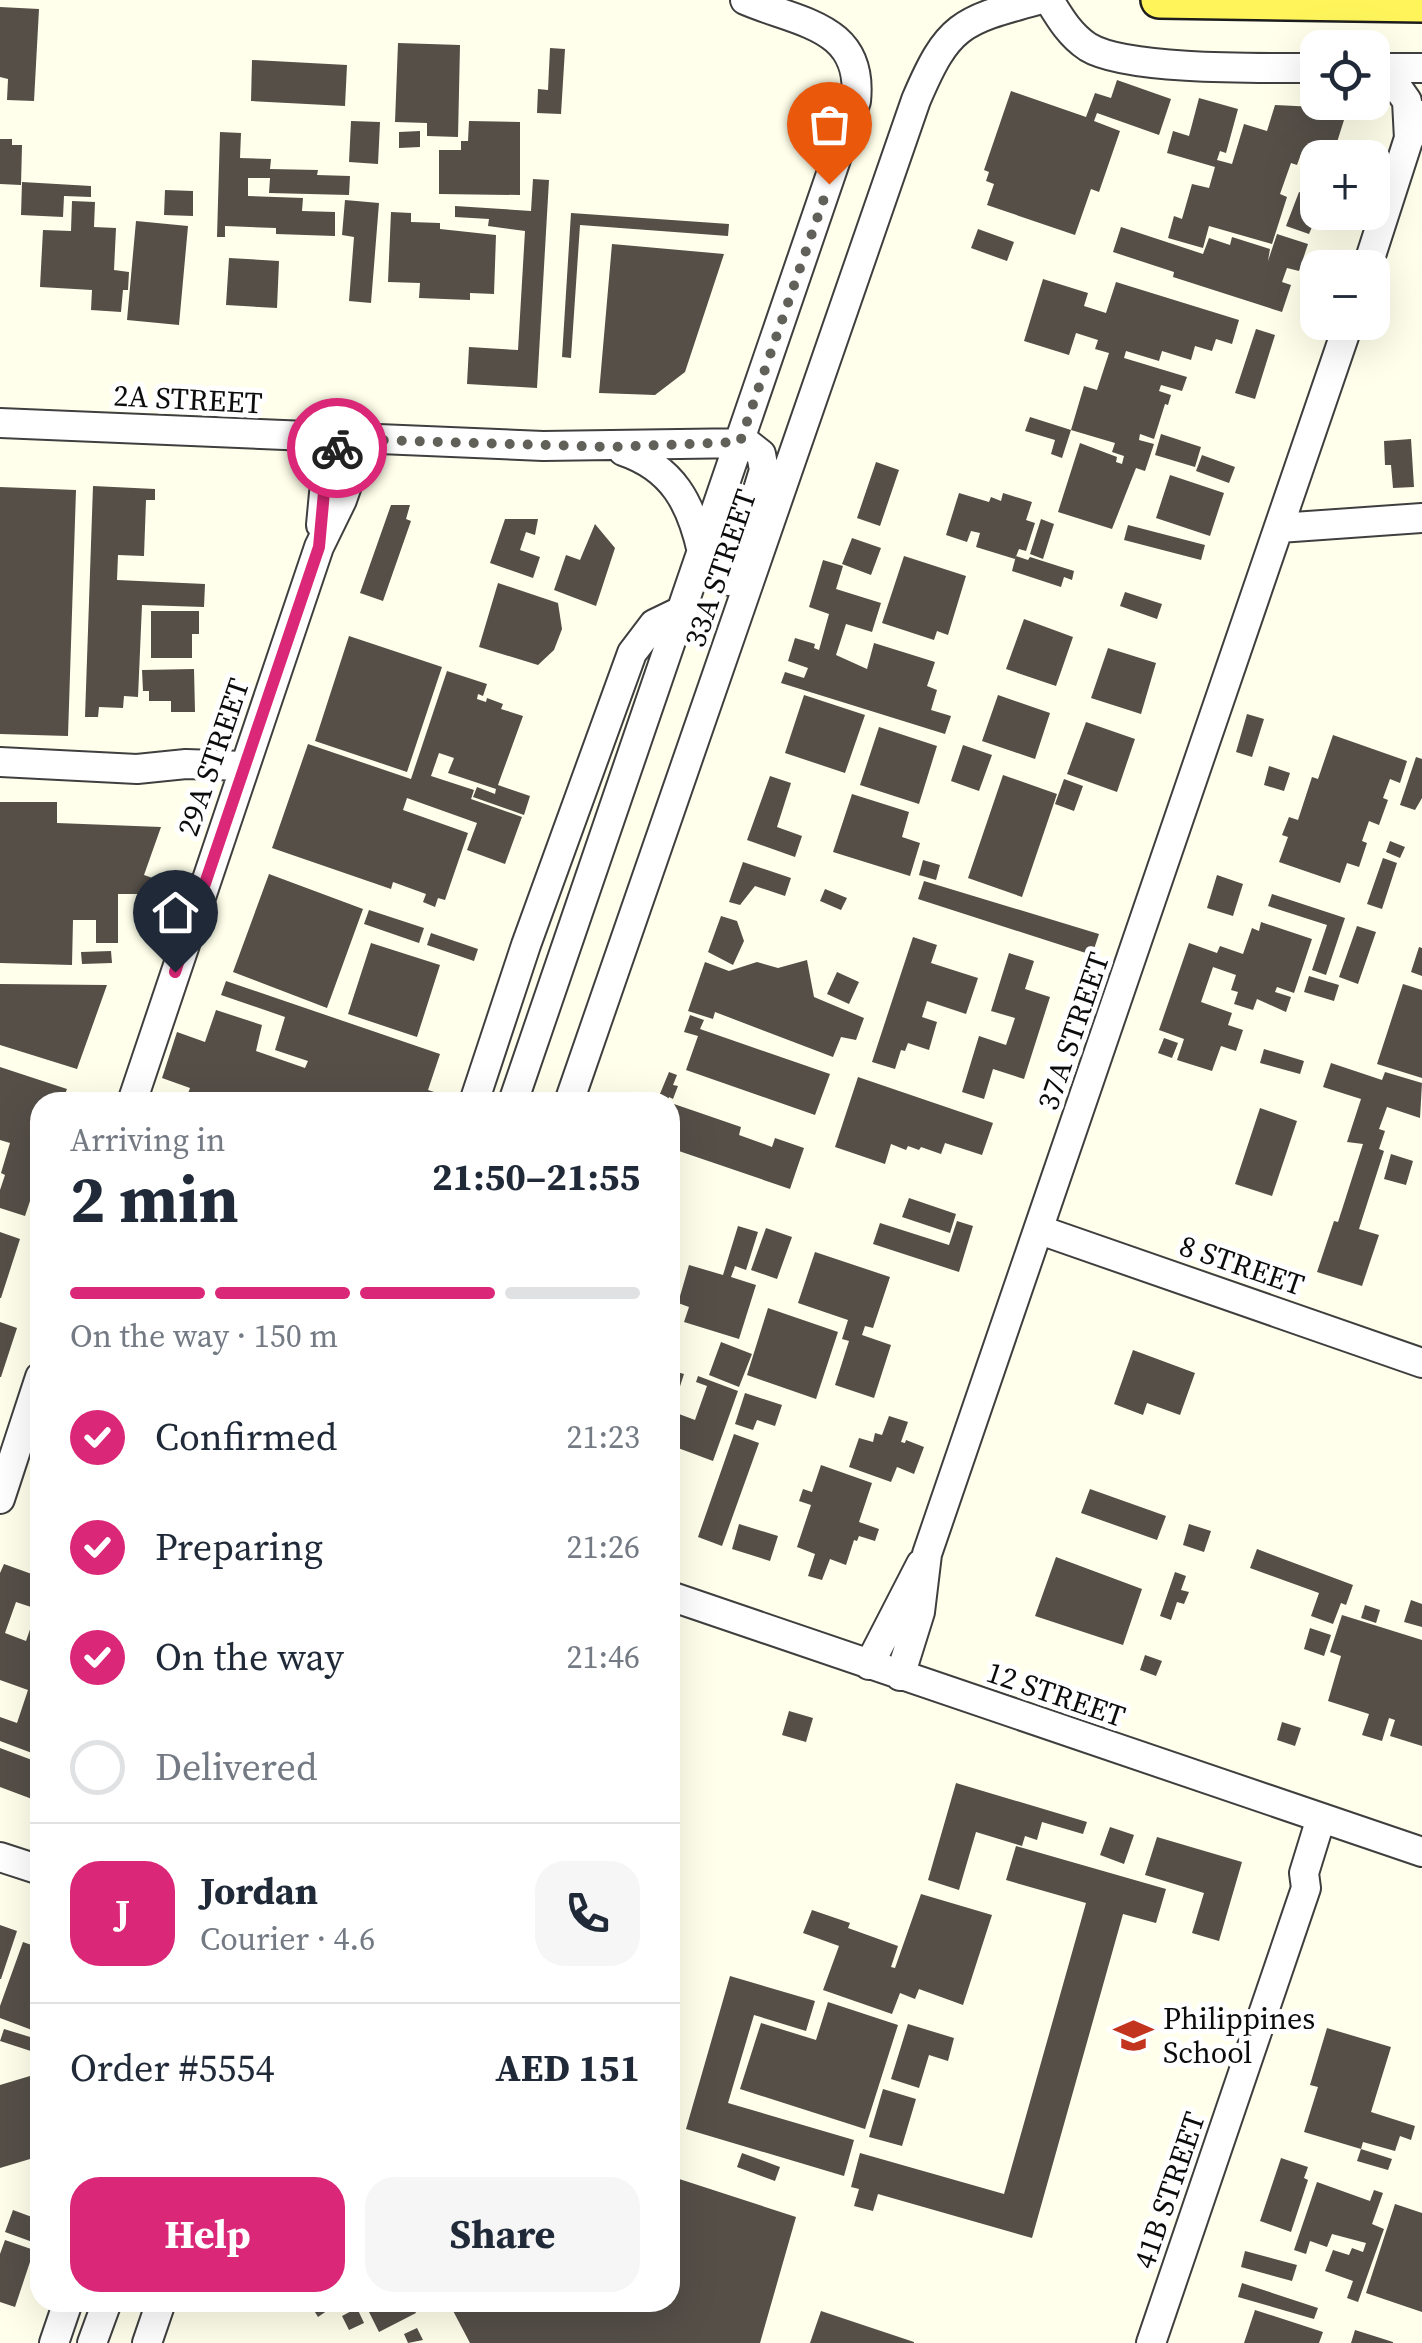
<!DOCTYPE html>
<html lang="en">
<head>
<meta charset="utf-8">
<style>
  :root { --surface:#fff; --page:#f6f6f7; --text:#1f2937; --muted:#747a83; --line:#e0e1e3; --accent:#db2777 }
  body { margin:0; font-family:"Source Serif 4",serif; background:var(--page); color:var(--text); height:100vh; display:flex; flex-direction:column; font-size:38px; white-space:nowrap }
  * { box-sizing:border-box; margin:0 }
  p { font-size:32px; color:var(--muted) }
  .icon { flex:none; width:55px; height:55px; fill:none; stroke:currentColor; stroke-width:2; stroke-linecap:round; stroke-linejoin:round }
  .map { position:relative; flex:1; overflow:hidden }
  .side { position:absolute; left:30px; top:1092px; width:650px; height:1220px; display:flex; flex-direction:column; background:var(--surface); border-radius:30px; box-shadow:0 10px 40px #0002 }
  .side>* { flex:none }
  .controls { position:absolute; left:1300px; top:30px; display:grid; gap:20px }
  .controls a { display:grid; place-items:center; width:90px; height:90px; border-radius:20px; background:var(--surface); box-shadow:0 10px 40px #0002; font-size:50px }
  .pin { position:absolute; display:grid; place-items:center; width:85px; height:85px; color:#fff; margin:-102px -42px; border-radius:50% 50% 50% 0; rotate:-45deg; box-shadow:0 0 10px #0007 }
  .pin .icon { rotate:45deg }
  .courier { position:absolute; display:grid; place-items:center; width:100px; height:100px; margin:-50px; border:8px solid #db2777; border-radius:50%; background:#fff; color:#222; box-shadow:0 2px 12px #0007 }
  .overview em { font-style:normal; font-weight:700 }
  .overview div { display:flex; flex-direction:column-reverse }
  .overview { display:flex; align-items:center; justify-content:space-between; height:170px; padding:0 40px }
  h1 { font-size:65px; font-weight:700; line-height:75px }
  .bar { display:grid; grid-template-columns:repeat(4,1fr); gap:15px 10px; align-content:center; height:120px; padding:0 40px }
  .bar i { height:12px; border-radius:8px; background:var(--line) }
  .bar .current { background:var(--accent) }
  .bar p { grid-column:span 4 }
  .line { display:flex; align-items:center; gap:25px; padding:0 40px; border-top:2px solid var(--line) }
  .line div { flex:1 }
  .round { display:grid; place-items:center; flex:none; width:105px; height:105px; border-radius:30px; background:var(--page) }
  ol { padding:0 40px; list-style:none }
  li { display:flex; align-items:center; gap:30px; height:110px }
  li p { margin-inline-start:auto }
  li .icon { padding:10px; border-radius:50%; background:var(--accent); color:#fff; stroke-width:4 }
  li:last-child { color:var(--muted) }
  li i { width:55px; height:55px; border:5px solid var(--line); border-radius:50% }
  .primary-button { display:flex; gap:20px; margin-top:auto; padding:20px 40px }
  .primary-button a { flex:1; height:115px; border-radius:30px; background:var(--accent); color:#fff; font-size:40px; font-weight:700; line-height:115px; text-align:center }
  .primary-button a+a { background:var(--page); color:var(--text) }
  .map>svg:first-child { display:block }
  .building { fill:#554f48; fill-rule:evenodd }
  .lines { fill:none; stroke-linecap:round; stroke-linejoin:round }
  .minor-casing { stroke:#3f3f3f; stroke-width:32 }
  .major-casing { stroke:#1d1d1d; stroke-width:40 }
  .minor { stroke:#fff; stroke-width:28 }
  .major { stroke:#fff55b; stroke-width:35 }
  .done { stroke:#61615a; stroke-width:10; stroke-dasharray:0 18 }
  .route { stroke:#db2777; stroke-width:12 }
  .labels { text-anchor:middle; dominant-baseline:central; stroke-width:10; stroke-linejoin:round; paint-order:stroke }
  .street-label { font-size:30px; fill:#0c0c0c; stroke:#fff }
  .poi-label { font-size:30px; fill:#0c0c0c; stroke:#fff; text-anchor:start }
</style>
</head>
<body>
<div class="map">
<svg width="1422" height="2343" viewBox="0 0 1422 2343">
  <rect width="100%" height="100%" fill="#ffffeb"/>
  <path class="building" d="M0 7 39 9 34 101 7 100 8 79 0 77Z
    M398 43 460 45 458 137 427 136V123L395 122Z
    M550 48 565 49 561 114 537 113 538 89 548 90Z
    M252 60 347 65 345 106 251 101Z
    M1117 80 1171 99 1159 135 1097 113 1094 121 1120 131 1099 192 1091 189 1075 235 987 205 994 184 986 181 989 172 984 170 1011 91 1086 117 1095 93 1111 98Z
    M1199 98 1238 109 1226 153 1220 151 1217 160 1232 164 1244 124 1267 131 1275 105 1316 107 1315 112 1344 120 1332 158 1318 160 1301 154 1297 165 1291 163 1280 194 1287 197 1272 244 1209 226 1203 248 1168 238 1174 216 1182 219 1192 184 1209 188 1215 167 1167 153 1173 131 1189 136Z
    M351 121 380 122 378 164 349 162Z
    M469 121 520 122V195L439 194V150H461V141H468Z
    M420 131V147L399 148V132Z
    M220 132 241 133 240 158 271 159 270 169 318 170 317 175 350 176 349 195 269 193 270 178H248V196L303 198 302 211 335 212V236L276 234V228L225 226V237H217Z
    M0 139H12V145H22L21 185 0 184Z
    M533 179 549 180 537 388 467 384 469 347 518 350 525 231 488 226 489 219 455 217V206L531 211Z
    M22 182 91 186V197L64 196 63 217 21 215Z
    M165 190 193 191V216L164 215Z
    M1299 192 1318 199V213L1309 234 1286 226Z
    M345 200 379 203 371 303 349 301 354 237 342 235Z
    M72 201 95 202 94 227 116 228 114 270 129 272 128 290H123L121 312 91 310 92 290 40 287 43 230 71 231Z
    M391 212 411 213V222L440 223V229L496 235 494 294 470 293V300L419 298 420 283 388 282Z
    M571 213 729 224 728 236 580 225 571 358 562 357Z
    M136 221 188 226 179 325 127 320Z
    M1121 227 1203 254 1209 238 1230 245 1232 237 1270 249 1268 261 1277 234 1308 244 1299 271 1287 268 1282 282 1291 285 1282 312 1173 277 1174 272 1113 252Z
    M978 229 1014 242 1007 261 971 248Z
    M612 244 724 254 685 372 655 395 599 393Z
    M229 258 279 261 277 308 226 305Z
    M1043 279 1088 293 1084 306 1106 313 1116 282 1239 320 1232 344 1216 339 1212 351 1195 346 1191 360 1162 351 1159 361 1126 351 1124 358 1187 377 1182 391 1161 385 1159 391 1171 395 1168 405 1165 404 1154 439 1140 434 1139 440 1154 444 1145 471 1136 468 1112 529 1058 512 1080 443 1117 457 1116 462 1122 464 1124 456 1112 452 1115 443 1071 430 1084 386 1097 390 1109 353 1095 349 1098 340 1076 333 1069 355 1024 341Z
    M1256 329 1275 335 1255 399 1235 393Z
    M1030 417 1071 430 1062 458 1051 454 1055 440 1025 431Z
    M1161 434 1201 447 1195 467 1155 455Z
    M1411 439 1414 487 1393 488 1391 465H1385L1384 441Z
    M1202 455 1235 467 1229 483 1196 471Z
    M876 462 899 470 880 526 857 518Z
    M1170 475 1224 493 1210 536 1156 518Z
    M93 486 155 489V500H146L144 556 118 555 117 580 205 584 204 607 142 605 138 697 124 696 123 708 99 707 98 717H85Z
    M0 487 76 490 68 736 0 734Z
    M959 493 989 502 991 497 1001 501 1003 493 1032 502 1026 520 1035 523 1026 551 1019 549 1015 559 976 547 980 533 971 531 967 542 946 535Z
    M391 505H410L406 519 411 521 383 601 360 593Z
    M505 519H538L535 535 526 532 520 550 540 557 533 578 490 563Z
    M1041 519 1054 524 1043 559 1030 554Z
    M595 524 615 548 596 606 554 590 566 555 580 560Z
    M1128 525 1205 545 1201 560 1124 540Z
    M852 538 881 548 871 575 842 564Z
    M904 556 966 576 948 635 937 631 934 640 882 623Z
    M1016 556 1028 560 1030 557 1074 571 1072 580 1064 577 1061 587 1012 571Z
    M823 560 843 566 836 589 881 603 872 632 846 624 836 655 867 669 874 643 935 662 927 686 937 690 931 710 951 716 945 734 781 683 785 672 804 678 808 668 788 661 795 638 815 644 814 648 819 650 829 614 809 607Z
    M498 583 558 603 562 629 554 650 538 665 479 647Z
    M1125 592 1162 604 1157 619 1120 606Z
    M151 611H199V634H192V658H151Z
    M1024 619 1073 637 1056 686 1006 669Z
    M349 636 442 667 407 772 315 741Z
    M1108 648 1156 663 1141 714 1091 698Z
    M194 669 195 712H171V701H149V691H143L142 670Z
    M447 671 487 684 483 696 478 694 477 699 486 702 487 698 503 704 501 709 523 716 498 785 530 796 524 815 473 797 477 787 495 794 496 789 448 773 454 758 439 753 431 776 474 790 471 799 522 817 505 864 467 850 477 823 407 798 403 810 468 833 445 900 438 898 435 907 423 902 426 894 393 882 391 889 272 848 308 744 411 779Z
    M804 695 865 715 845 773 785 753Z
    M998 695 1050 713 1035 759 982 741Z
    M1247 714 1264 719 1252 757 1236 752Z
    M1086 722 1135 739 1117 792 1067 774Z
    M879 727 937 746 919 804 860 785Z
    M1333 735 1407 761 1400 783 1390 779 1383 798 1388 800 1379 825 1369 821 1362 841 1367 843 1359 867 1347 863 1340 883 1279 862 1288 837 1282 835 1289 817 1298 820 1312 777 1318 779Z
    M963 745 992 755 979 791 951 781Z
    M1416 757 1422 759V798L1415 810 1400 805Z
    M1269 766 1290 773 1284 791 1264 785Z
    M1003 775 1057 794 1022 897 968 878Z
    M770 776 791 783 777 827 802 836 795 857 747 840Z
    M1064 779 1083 786 1074 811 1055 804Z
    M852 794 909 812 902 837 920 843 910 876 833 852Z
    M0 802H57V823L161 827 144 875 164 882 156 902 137 894H118V943H96V920H73L72 965 0 963Z
    M1390 841 1405 847 1400 858 1386 852Z
    M1383 858 1397 863 1382 909 1367 904Z
    M923 860 940 865 936 880 919 875Z
    M743 862 791 878 785 896 755 886 740 905 729 902Z
    M269 874 363 909 327 1008 233 972Z
    M1217 875 1243 884 1233 916 1207 908Z
    M924 881 1099 934 1092 955 918 899Z
    M825 889 847 898 841 910 820 901Z
    M1272 894 1345 918 1326 975 1312 970 1327 925 1268 906Z
    M369 910 424 928 419 943 364 924Z
    M721 916 737 921 744 941 733 965 708 952Z
    M1261 922 1312 939 1294 993 1277 987 1275 992 1291 997 1286 1012 1257 999 1253 1010 1234 1004 1238 992 1231 990 1236 975 1213 967 1201 1002 1232 1013 1228 1025 1243 1030 1236 1051 1221 1046 1212 1071 1177 1060 1184 1039 1159 1030 1189 943 1217 953 1220 946 1243 954 1252 928 1259 931Z
    M1357 926 1376 932 1358 984 1339 977Z
    M431 933 478 949 474 961 427 945Z
    M913 937 937 945 931 963 978 978 966 1014 927 1001 922 1017 937 1022 929 1050 908 1043 905 1051 901 1050 895 1069 872 1062Z
    M371 943 440 965 417 1037 348 1014Z
    M1419 947 1422 948V976L1411 972Z
    M111 951 112 963 82 964 81 952Z
    M1009 953 1034 961 1025 989 1050 997 1024 1079 993 1069 984 1099 962 1092 979 1036 1006 1045 1015 1018 991 1011Z
    M807 960 814 997 864 1018 856 1040 841 1037 833 1057 715 1012 713 1019 688 1011 705 962 729 971 757 962 778 968Z
    M837 972 859 982 849 1004 827 994Z
    M1309 976 1339 985 1334 1001 1304 992Z
    M226 981 440 1054 428 1090 450 1097 448 1102H185L190 1088 162 1078 177 1032 205 1042 216 1010 262 1025 256 1051 305 1068 308 1061 275 1050 285 1017 221 995Z
    M0 984 107 985 77 1069 0 1045Z
    M1403 984 1422 990V1078L1377 1064Z
    M690 1015 704 1020 700 1029 830 1074 815 1115 686 1070 698 1036 684 1032Z
    M1164 1038 1178 1043 1172 1058 1158 1053Z
    M1264 1049 1304 1061 1300 1074 1260 1063Z
    M1331 1063 1382 1080 1385 1072 1422 1083 1420 1118 1387 1107 1379 1129 1385 1131 1379 1149 1384 1151 1359 1229 1379 1235 1362 1286 1317 1272 1334 1221 1338 1222 1363 1144 1347 1142 1361 1099 1323 1087Z
    M0 1067 67 1089 62 1102H40V1171L25 1216 0 1208V1190L5 1175 1 1173 10 1143 0 1140Z
    M669 1072 677 1075 673 1085 678 1086 673 1099 669 1097 667 1102H662L657 1101Z
    M858 1077 993 1123 982 1155 945 1143 941 1154 921 1147 919 1150 908 1146 906 1150 891 1144 885 1164 835 1147Z
    M674 1104 741 1127 739 1135 772 1147 775 1138 804 1148 790 1189 670 1148V1116Z
    M1260 1108 1297 1121 1272 1196 1235 1184Z
    M1391 1154 1413 1161 1406 1185 1384 1179Z
    M909 1198 956 1214 950 1233 902 1217Z
    M957 1221 973 1226 959 1272 873 1244 880 1223 949 1245Z
    M738 1226 758 1232 746 1270 735 1266 731 1277 756 1285 739 1339 684 1322 689 1307 678 1303 689 1265 723 1275Z
    M766 1228 792 1237 777 1279 751 1270Z
    M0 1232 20 1239 1 1298H0Z
    M815 1252 890 1277 873 1328 865 1326 862 1335 891 1345 874 1398 835 1385 849 1341 842 1339 848 1320 798 1303Z
    M768 1308 838 1332 816 1399 747 1375Z
    M0 1322 17 1328 1 1377H0Z
    M721 1342 752 1354 739 1387 709 1375Z
    M1133 1350 1195 1373 1180 1415 1147 1403 1143 1415 1114 1404Z
    M670 1370 684 1374 674 1405 670 1404Z
    M698 1376 738 1391 713 1461 670 1445 679 1414 695 1420 707 1386 696 1382Z
    M745 1393 782 1405 775 1426 757 1420 753 1430 735 1424Z
    M889 1416 908 1422 901 1442 905 1443 906 1440 924 1447 914 1474 897 1467 891 1482 849 1467 859 1438 873 1442 875 1433 882 1435Z
    M734 1434 759 1443 722 1546 698 1537Z
    M821 1465 872 1483 859 1522 879 1529 875 1541 859 1536 857 1541 854 1540 846 1565 830 1559 822 1580 808 1576 815 1554 797 1547 811 1505 799 1501 803 1489 812 1492Z
    M1090 1489 1166 1516 1157 1540 1081 1513Z
    M739 1524 778 1536 770 1561 732 1549Z
    M1189 1524 1211 1531 1204 1552 1183 1545Z
    M1257 1549 1353 1585 1346 1605 1341 1603 1333 1624 1311 1616 1319 1593 1250 1568Z
    M1056 1557 1142 1589 1123 1645 1035 1616Z
    M4 1564 40 1577V1756L0 1741V1717L17 1723 28 1690 0 1680V1573ZM16 1602 37 1609 26 1641 5 1633Z
    M1175 1572 1186 1576 1181 1590 1189 1592 1184 1604 1177 1602 1171 1620 1160 1616Z
    M1411 1600 1422 1604V1627L1404 1622Z
    M1365 1605 1380 1610 1376 1623 1361 1618Z
    M1342 1615 1422 1640V1746L1390 1736 1395 1720 1389 1718 1382 1741 1362 1735 1369 1714 1328 1701 1341 1656 1330 1652Z
    M1310 1628 1331 1635 1324 1656 1304 1649Z
    M1145 1655 1162 1661 1156 1676 1140 1670Z
    M789 1711 813 1718 806 1742 782 1735Z
    M1282 1722 1301 1728 1295 1746 1277 1740Z
    M0 1748 40 1763V1802L0 1787Z
    M956 1783 1087 1822 1083 1834 1042 1822 1037 1840 1025 1836 1022 1846 976 1832 959 1890 928 1880Z
    M1110 1827 1134 1835 1124 1864 1100 1855Z
    M1157 1837 1242 1862 1219 1941 1192 1933 1204 1893 1145 1875Z
    M1016 1846 1166 1889 1156 1923 1123 1914 1032 2238 878 2194 873 2211 854 2206 859 2189 851 2187 860 2153 1004 2194 1086 1903 1006 1880Z
    M921 1894 992 1915 963 2005 919 1989 915 1999 900 1993 892 2014 823 1990 839 1946 803 1933 812 1910 850 1923 848 1928 898 1946 891 1967 895 1968Z
    M0 1925 17 1931 1 1979H0Z
    M23 1942 40 1948V2033L0 2018V2006Z
    M730 1976 815 2001 806 2031 754 2015 728 2103 854 2140 844 2176 686 2129Z
    M828 2002 898 2025 865 2129 740 2089 761 2023 816 2040Z
    M908 2024 954 2038 948 2061 929 2055 919 2088 891 2079Z
    M1327 2028 1391 2047 1371 2112 1415 2126 1411 2140 1400 2136 1395 2151 1363 2142 1361 2149 1392 2159 1388 2170 1357 2161 1361 2149 1304 2132 1318 2087 1310 2085Z
    M4 2029 40 2040V2054L0 2041Z
    M40 2073V2156L0 2168V2085Z
    M883 2089 916 2099 902 2146 869 2137Z
    M742 2153 780 2167 775 2181 737 2167Z
    M1281 2158 1308 2167 1304 2178 1308 2180 1291 2232 1260 2221Z
    M670 2176 796 2217 760 2343H470L451 2307 461 2302H670Z
    M1317 2182 1370 2201 1374 2190 1383 2193 1372 2224 1384 2229 1358 2302 1347 2298 1353 2281 1325 2271 1333 2250 1349 2255 1352 2248 1363 2252 1366 2243 1332 2234 1327 2247 1310 2241 1306 2254 1294 2250Z
    M1395 2204 1422 2213V2312L1366 2293Z
    M13 2210 40 2220 38 2244 5 2232Z
    M5 2240 34 2250 15 2307 0 2302V2254Z
    M1245 2251 1297 2265 1292 2281 1241 2267Z
    M1242 2283 1318 2308 1314 2319 1238 2297Z
    M328 2302 331 2308 318 2317 310 2304Z
    M364 2302H410L416 2313 379 2332Z
    M357 2308 364 2323 349 2330 342 2316Z
    M1255 2310 1323 2332 1319 2343H1244Z
    M821 2311 914 2342V2343H810Z
    M417 2328 423 2340 408 2343 404 2334Z
    M1355 2330 1393 2342V2343H1351Z"/>
  <g class="lines">
    <defs>
      <path id="minor" d="M1049 0C1060 18 1070 35 1088 47 1127 71 1267 68 1318 68
        M1374 68H1422
        M1384 68 1407 101 1409 139
        M1367 268 1408 141 1422 115
        M0 423 543 446 747 443 761 454 764 470 730 581
        M623 451C673 468 691 503 702 552
        M321 525 324 493 339 439
        M1279 528 1422 518
        M0 762 137 769 186 764 244 766
        M132 1102 319 547 342 500 363 440
        M474 1102 526 945 632 653 654 624 683 610
        M513 1102 856 101C864 25 798 23 745 0
        M569 1102 916 100C948 25 960 21 1038 0
        M1040 1230 1422 1363
        M0 1499 40 1377
        M670 1596 1422 1852
        M869 1665 921 1564
        M900 1676 920 1612 927 1554 1349 322
        M0 1857 40 1870
        M54 2343 68 2302
        M92 2343 107 2302
        M147 2343 161 2302
        M1151 2343 1306 1888 1304 1873 1321 1818"/>
      <path id="major" d="M1159 0 1422 4"/>
    </defs>
    <use href="#minor" class="minor-casing"/>
    <use href="#major" class="major-casing"/>
    <use href="#minor" class="minor"/>
    <use href="#major" class="major"/>
  </g>
  <g class="lines">
    <path class="done" d="M337 448 339 439 612 447 740 442 829 184"/>
    <path class="route" d="M175 972 319 547 324 492 337 448"/>
  </g>
  <defs>
    <symbol id="school-bare" viewBox="-9 -9 18 18"><path d="M0-5L7-2L0 1L-7-2ZM-4 1L0 2.5L4 1V4Q0 6-4 4Z" fill="#c2341e" stroke="#fff" stroke-width="2.5" paint-order="stroke"/></symbol>
  </defs>
  <g fill-rule="evenodd">
    <use href="#school-bare" x="1106" y="2008" width="55" height="55"/>
  </g>
  <g class="labels">
    <g class="street-label">
      <text transform="translate(188 399) rotate(3)">2A STREET</text>
      <text transform="translate(720 568) rotate(-71)">33A STREET</text>
      <text transform="translate(213 757) rotate(-71)">29A STREET</text>
      <text transform="translate(1073 1031) rotate(-71)">37A STREET</text>
      <text transform="translate(1242 1265) rotate(19)">8 STREET</text>
      <text transform="translate(1056 1694) rotate(19)">12 STREET</text>
      <text transform="translate(1169 2190) rotate(-71)">41B STREET</text>
    </g>
    <g class="poi-label">
      <text x="1163" y="2018">Philippines<tspan x="1163" dy="34">School</tspan></text>
    </g>
  </g>
</svg>
<div class="controls">
<a><svg class="icon" aria-label="locate" viewBox="0 0 24 24"><circle cx="12" cy="12" r="6"/><path d="M12 2v4M12 18v4M2 12h4M18 12h4"/></svg></a>
<a>+</a>
<a>−</a>
</div>
<div class="pin" style="left:829px;top:184px;background:#ea580c"><svg class="icon" aria-label="bag" viewBox="0 0 24 24"><path d="M5 8h14l-1 12H6zM9 8a3 3 0 0 1 6 0"/></svg></div>
<div class="pin" style="left:175px;top:972px;background:#1f2937"><svg class="icon" aria-label="home" viewBox="0 0 24 24"><path d="M3 11l9-7 9 7M6 9v11h12V9"/></svg></div>
<div class="courier" style="left:337px;top:448px"><svg class="icon" aria-label="bike" viewBox="0 0 24 24"><circle cx="6" cy="16" r="4"/><circle cx="18" cy="16" r="4"/><path d="M6 16l4-8h5l3 8M10 8l3 8H6M13 5h3"/></svg></div>
<section class="side">
<div class="overview"><div><h1>2 min</h1><p>Arriving in</p></div><em>21:50–21:55</em></div>
<div class="bar"><i class="current"></i><i class="current"></i><i class="current"></i><i></i><p>On the way · 150 m</p></div>
<ol>
<li><svg class="icon" aria-label="check" viewBox="0 0 24 24"><path d="M5 12l5 5 9-10"/></svg>Confirmed<p>21:23</p></li>
<li><svg class="icon" aria-label="check" viewBox="0 0 24 24"><path d="M5 12l5 5 9-10"/></svg>Preparing<p>21:26</p></li>
<li><svg class="icon" aria-label="check" viewBox="0 0 24 24"><path d="M5 12l5 5 9-10"/></svg>On the way<p>21:46</p></li>
<li><i></i>Delivered</li>
</ol>
<div class="line" style="height:180px"><b class="round" style="background:var(--accent);color:#fff">J</b><div><b>Jordan</b><p>Courier · 4.6</p></div><a class="round"><svg class="icon" aria-label="phone" viewBox="0 0 24 24"><path d="M5 4h4l2 5-3 2q2 4 5 5l2-3 5 2v4C11 20 4 13 5 4z"/></svg></a></div>
<div class="line" style="height:130px"><div>Order #5554</div><b>AED 151</b></div>
<div class="primary-button"><a>Help</a><a>Share</a></div>
</section>
</div>
</body>
</html>
